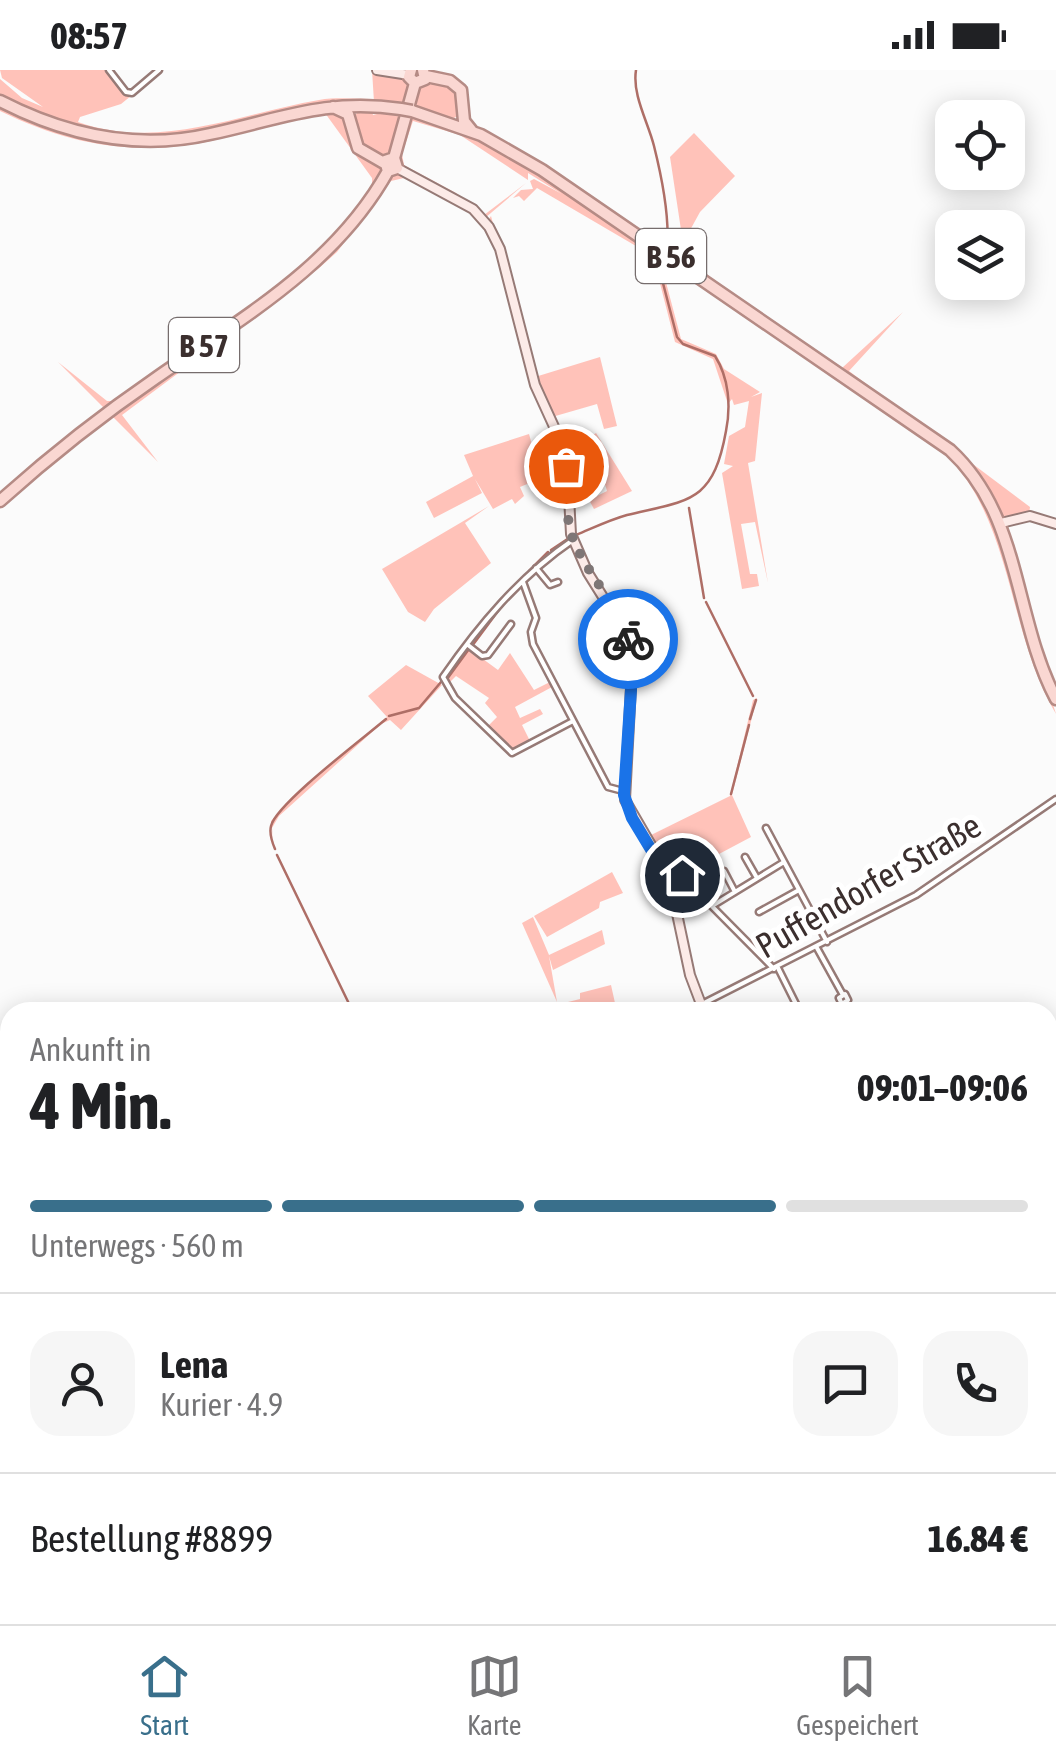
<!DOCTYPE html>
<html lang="de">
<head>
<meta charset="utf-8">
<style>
  :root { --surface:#fff; --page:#f6f6f6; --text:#202124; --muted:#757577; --line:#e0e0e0; --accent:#396f8b }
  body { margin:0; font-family:"Asap Condensed",sans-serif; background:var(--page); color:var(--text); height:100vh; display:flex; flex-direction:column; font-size:38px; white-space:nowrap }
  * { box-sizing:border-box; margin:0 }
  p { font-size:32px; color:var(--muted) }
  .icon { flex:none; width:55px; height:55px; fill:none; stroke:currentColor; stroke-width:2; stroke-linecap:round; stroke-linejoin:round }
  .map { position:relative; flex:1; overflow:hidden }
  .side { position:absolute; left:0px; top:932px; width:1058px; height:622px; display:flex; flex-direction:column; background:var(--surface); border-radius:30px 30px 0 0; box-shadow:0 5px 25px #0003 }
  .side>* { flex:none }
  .tools { position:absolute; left:935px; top:30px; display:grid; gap:20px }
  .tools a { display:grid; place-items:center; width:90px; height:90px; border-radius:20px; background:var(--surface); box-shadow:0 5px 25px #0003; font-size:50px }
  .pin { position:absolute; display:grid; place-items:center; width:85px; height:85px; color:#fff; margin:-42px; border:5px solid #fff; border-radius:50%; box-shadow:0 2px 10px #0007 }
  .courier { position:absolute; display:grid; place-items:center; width:100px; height:100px; margin:-50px; border:8px solid #1a73e8; border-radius:50%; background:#fff; color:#222; box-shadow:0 2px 12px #0007 }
  .summary em { font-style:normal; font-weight:700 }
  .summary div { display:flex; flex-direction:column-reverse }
  .summary { display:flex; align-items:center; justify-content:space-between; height:170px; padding:0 30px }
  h1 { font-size:65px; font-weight:700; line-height:75px }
  .bar { display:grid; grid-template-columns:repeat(4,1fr); gap:15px 10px; align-content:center; height:120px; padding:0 30px }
  .bar i { height:12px; border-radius:8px; background:var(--line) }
  .bar .on { background:var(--accent) }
  .bar p { grid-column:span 4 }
  .line { display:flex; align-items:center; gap:25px; padding:0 30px; border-top:2px solid var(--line) }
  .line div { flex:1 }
  .round { display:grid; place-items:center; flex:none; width:105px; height:105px; border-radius:30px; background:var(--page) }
  .status { display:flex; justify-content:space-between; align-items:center; height:70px; padding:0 50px; background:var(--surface); direction:ltr }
  .status svg { height:28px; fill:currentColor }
  .tab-bar { display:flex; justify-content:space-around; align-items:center; height:140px; border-top:2px solid var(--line); background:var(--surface); font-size:28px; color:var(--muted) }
  .tab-bar a { display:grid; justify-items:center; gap:5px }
  .tab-bar .on { color:var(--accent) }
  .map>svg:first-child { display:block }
  .green { fill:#ffc2b9 }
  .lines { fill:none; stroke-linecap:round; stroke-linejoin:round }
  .stream { stroke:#ae6e66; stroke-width:2.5 }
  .street-casing { stroke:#967a76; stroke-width:9 }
  .secondary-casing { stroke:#967a76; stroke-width:12 }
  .primary-casing { stroke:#b58b85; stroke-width:15 }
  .street { stroke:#fff; stroke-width:4 }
  .secondary { stroke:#fcebe8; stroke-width:8 }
  .primary { stroke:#fad7d2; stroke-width:10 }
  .primary-bridge-casing { stroke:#b58b85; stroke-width:15; stroke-linecap:butt }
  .primary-bridge { stroke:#fad7d2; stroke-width:10 }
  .done { stroke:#7e7676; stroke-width:10; stroke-dasharray:0 18 }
  .route { stroke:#1a73e8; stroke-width:12 }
  .labels { text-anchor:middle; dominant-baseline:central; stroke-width:10; stroke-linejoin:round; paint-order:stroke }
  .shield { fill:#fff; stroke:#766d6d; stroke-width:2.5 }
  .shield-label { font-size:32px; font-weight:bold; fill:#3b2f2e }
  .street-label { font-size:35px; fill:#3b2f2e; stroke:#fff }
</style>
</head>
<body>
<div class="status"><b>08:57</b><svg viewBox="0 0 49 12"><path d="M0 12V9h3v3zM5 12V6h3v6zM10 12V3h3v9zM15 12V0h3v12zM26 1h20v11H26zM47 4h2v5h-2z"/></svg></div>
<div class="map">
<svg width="1056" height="1554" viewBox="0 0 1056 1554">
  <rect width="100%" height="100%" fill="#fbfbfb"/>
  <path class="green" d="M0 0H107L127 24 109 36 163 0 121 34 80 47 78 52C160 81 238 44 319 30 337 27 355 29 373 29L372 32 303 36 186 65 126 67 70 56 0 27V9L22 28 43 37 2 8Z
    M372 0 404 7 411 14 407 37 374 32Z
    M428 10 445 11 459 21 458 46 452 49 411 38 418 16Z
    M0 34C69 71 146 84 223 64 250 57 326 25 347 47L355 78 380 94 383 104C371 139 336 174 309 198L107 341 58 292 107 331H112C161 298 378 167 372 108L325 43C288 44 255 60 219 69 141 88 72 76 0 41Z
    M360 40 372 41 373 45 377 44 373 41 406 45 393 83 383 87 363 80 354 46Z
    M409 46 478 68 506 83 627 160 659 186 681 269 716 284 724 299 760 322 751 327 762 323 755 391 748 393 768 513 755 452 741 454 750 504H757L759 516 742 519 722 403 733 396 724 394 729 366 745 357 749 331 734 335 732 329 728 334 713 289 675 272 653 186 537 118 524 131 519 126 513 128 521 120 533 119 530 111 534 109 562 124 528 103V110L460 65 413 51 402 84 404 95 456 123 484 145 526 113 485 148 401 96 399 89Z
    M694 63 735 106 700 142 683 173 670 87Z
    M398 103 421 115 404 108 391 111 337 182 318 199 122 345 158 392 109 343 318 195 389 106Z
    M491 146 535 307 600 287 617 356 604 359 597 334 552 347C521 288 523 202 487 152Z
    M903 242 849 301 1030 437 1029 444 1003 447 975 403 842 298Z
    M596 363 632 421 594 439 589 430 607 421 597 387 587 391 583 384 568 391 567 383Z
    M529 364 538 396 526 398 532 412 520 417 524 426 515 434 512 429 493 439 475 409 482 423 434 448 426 432 473 406 464 385Z
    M933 373 957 390 992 443 1056 644C1004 557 1015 440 933 373Z
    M489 436 465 453 491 493 434 539 425 552 408 542 382 499Z
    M468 578 498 600 510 583 534 620 550 612 552 617 515 637 520 648 540 639 543 644 522 655 530 671 572 651 512 680 487 657 497 647 485 633 489 628 456 606 448 614 445 608Z
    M406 595 442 615 401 660 390 650 381 654 279 746 272 758 274 782 271 751 311 710 387 647 368 626Z
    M757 628 732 725 751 767 672 809 647 767 730 726 753 630Z
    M612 802 623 823 600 832 599 838 547 867 534 846Z
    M533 847 549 885 602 860 605 874 553 900 549 886 557 932 522 853Z
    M611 915 617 942H562L560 934 580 929V923Z
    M1056 1037V1213L1048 1207V1042Z
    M10 1387V1488L0 1494V1418L8 1415 0 1391Z"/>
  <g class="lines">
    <path class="stream" d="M636 0C632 25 648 52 654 76 662 108 670 146 667 178
      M689 438 704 528
      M576 465C593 458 609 450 627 445 690 430 713 433 726 361 731 336 729 308 715 286L683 274 677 267 658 194 660 186
      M551 480 569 468
      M529 501 548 482
      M706 532 753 626
      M472 576 507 529
      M447 609 469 579
      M389 646 419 638 441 612
      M750 649 756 630
      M731 724 749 655
      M275 779C272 772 269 764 271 756 276 734 365 667 386 649
      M277 785 353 942
      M104 1554 107 1545"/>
    <defs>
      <path id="street" d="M109 0 126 22 132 23 159 0
        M536 498 550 515 558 512
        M523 512 536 548 531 562 533 574 608 717 623 721
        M468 575 482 586 488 585 511 554
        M573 651 512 683 455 628 443 607C479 555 520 506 573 470
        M766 758 827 872
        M745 787 757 808
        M724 801 735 822
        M670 811 681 805 774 899
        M712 836 784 792
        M759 842 799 820
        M817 878 843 925
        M778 898 800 942
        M845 924 848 930 842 934 839 928Z
        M700 935 916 825 1056 729
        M0 1163 10 1173
        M1048 1208 1056 1215
        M0 1283 10 1276
        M1048 1334 1056 1312
        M0 1369 10 1365
        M130 1545 133 1554
        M246 1545 252 1554
        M370 1545 375 1554
        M480 1545 490 1554
        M575 1545 578 1554
        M629 1545 633 1554
        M937 1545 941 1551
        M981 1545 987 1554
        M291 1554 304 1545
        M882 1554 894 1545"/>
      <path id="secondary" d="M377 0 409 5
        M397 98 473 139 489 157 500 179 535 315 561 372 568 408 571 464 588 503 628 567 631 617 625 730 669 806 690 905 704 942
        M1001 453 1030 446 1056 454
        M0 1252 10 1259
        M1048 1372 1056 1380
        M1048 1522 1056 1513
        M171 1545 174 1554
        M1015 1554 1024 1545"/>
      <path id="primary" d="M411 0 409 7 415 13
        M426 6 450 11 461 20 464 51 472 61
        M0 31C66 65 136 81 210 64 280 49 327 28 401 39
        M333 37 348 44 358 78 384 93
        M412 41 481 65 542 100 950 380C1022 446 1013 547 1056 629
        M394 88 397 98 388 101 385 91 394 88 415 13 425 9 423 0
        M0 431C49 387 102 345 156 308 243 247 335 196 388 101"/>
    </defs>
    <use href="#street" class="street-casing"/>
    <use href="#secondary" class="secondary-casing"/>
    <use href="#primary" class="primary-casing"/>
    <use href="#street" class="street"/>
    <use href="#secondary" class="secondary"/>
    <use href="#primary" class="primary"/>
    <defs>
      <path id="primary-bridge" d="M401 39 412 41"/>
    </defs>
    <use href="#primary-bridge" class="primary-bridge-casing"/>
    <use href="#primary-bridge" class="primary-bridge"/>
  </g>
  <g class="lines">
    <path class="done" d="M566 396C570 418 564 444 572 466 586 504 618 534 628 569"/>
    <path class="route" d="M628 569 631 620 624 725 632 748 670 811 682 805"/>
  </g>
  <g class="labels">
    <g class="shield">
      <rect x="636" y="159" width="70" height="54" rx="8"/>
      <rect x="169" y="248" width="70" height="54" rx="8"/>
    </g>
    <g class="shield-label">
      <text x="671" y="186">B 56</text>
      <text x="204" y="275">B 57</text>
    </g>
    <g class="street-label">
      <text transform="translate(868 815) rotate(-30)">Puffendorfer Straße</text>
    </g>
  </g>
</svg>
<div class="tools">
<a><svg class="icon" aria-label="locate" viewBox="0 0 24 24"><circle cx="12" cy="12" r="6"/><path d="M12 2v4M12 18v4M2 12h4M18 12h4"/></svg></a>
<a><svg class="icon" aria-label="layers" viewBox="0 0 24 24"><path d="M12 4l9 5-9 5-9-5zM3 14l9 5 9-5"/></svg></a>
</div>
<div class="pin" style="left:566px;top:396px;background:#ea580c"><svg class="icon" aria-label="bag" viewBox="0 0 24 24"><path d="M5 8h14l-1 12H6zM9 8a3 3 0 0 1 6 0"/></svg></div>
<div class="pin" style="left:682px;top:805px;background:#1f2937"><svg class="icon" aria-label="home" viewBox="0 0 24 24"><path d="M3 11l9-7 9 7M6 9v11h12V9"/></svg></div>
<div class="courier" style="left:628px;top:569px"><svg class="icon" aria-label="bike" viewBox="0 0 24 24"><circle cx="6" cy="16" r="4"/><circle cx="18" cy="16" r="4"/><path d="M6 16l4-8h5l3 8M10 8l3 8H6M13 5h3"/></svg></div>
<section class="side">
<div class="summary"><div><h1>4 Min.</h1><p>Ankunft in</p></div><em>09:01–09:06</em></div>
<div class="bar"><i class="on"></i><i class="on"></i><i class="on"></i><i></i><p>Unterwegs · 560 m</p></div>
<div class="line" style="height:180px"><a class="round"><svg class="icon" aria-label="person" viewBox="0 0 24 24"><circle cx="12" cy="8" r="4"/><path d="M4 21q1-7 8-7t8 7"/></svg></a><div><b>Lena</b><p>Kurier · 4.9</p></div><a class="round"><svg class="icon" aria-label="chat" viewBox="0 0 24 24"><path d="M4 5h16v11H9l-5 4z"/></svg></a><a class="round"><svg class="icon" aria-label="phone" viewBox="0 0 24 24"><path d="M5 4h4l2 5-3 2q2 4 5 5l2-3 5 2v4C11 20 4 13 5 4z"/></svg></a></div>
<div class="line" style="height:130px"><div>Bestellung #8899</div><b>16.84 €</b></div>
</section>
</div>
<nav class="tab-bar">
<a class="on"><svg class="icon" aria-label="home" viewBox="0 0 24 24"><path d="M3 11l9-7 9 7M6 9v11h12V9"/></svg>Start</a>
<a><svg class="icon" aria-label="map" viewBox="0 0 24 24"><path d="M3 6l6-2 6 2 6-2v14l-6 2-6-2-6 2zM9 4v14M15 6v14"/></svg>Karte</a>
<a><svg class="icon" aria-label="saved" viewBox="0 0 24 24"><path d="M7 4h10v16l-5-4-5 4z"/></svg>Gespeichert</a>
</nav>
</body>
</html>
